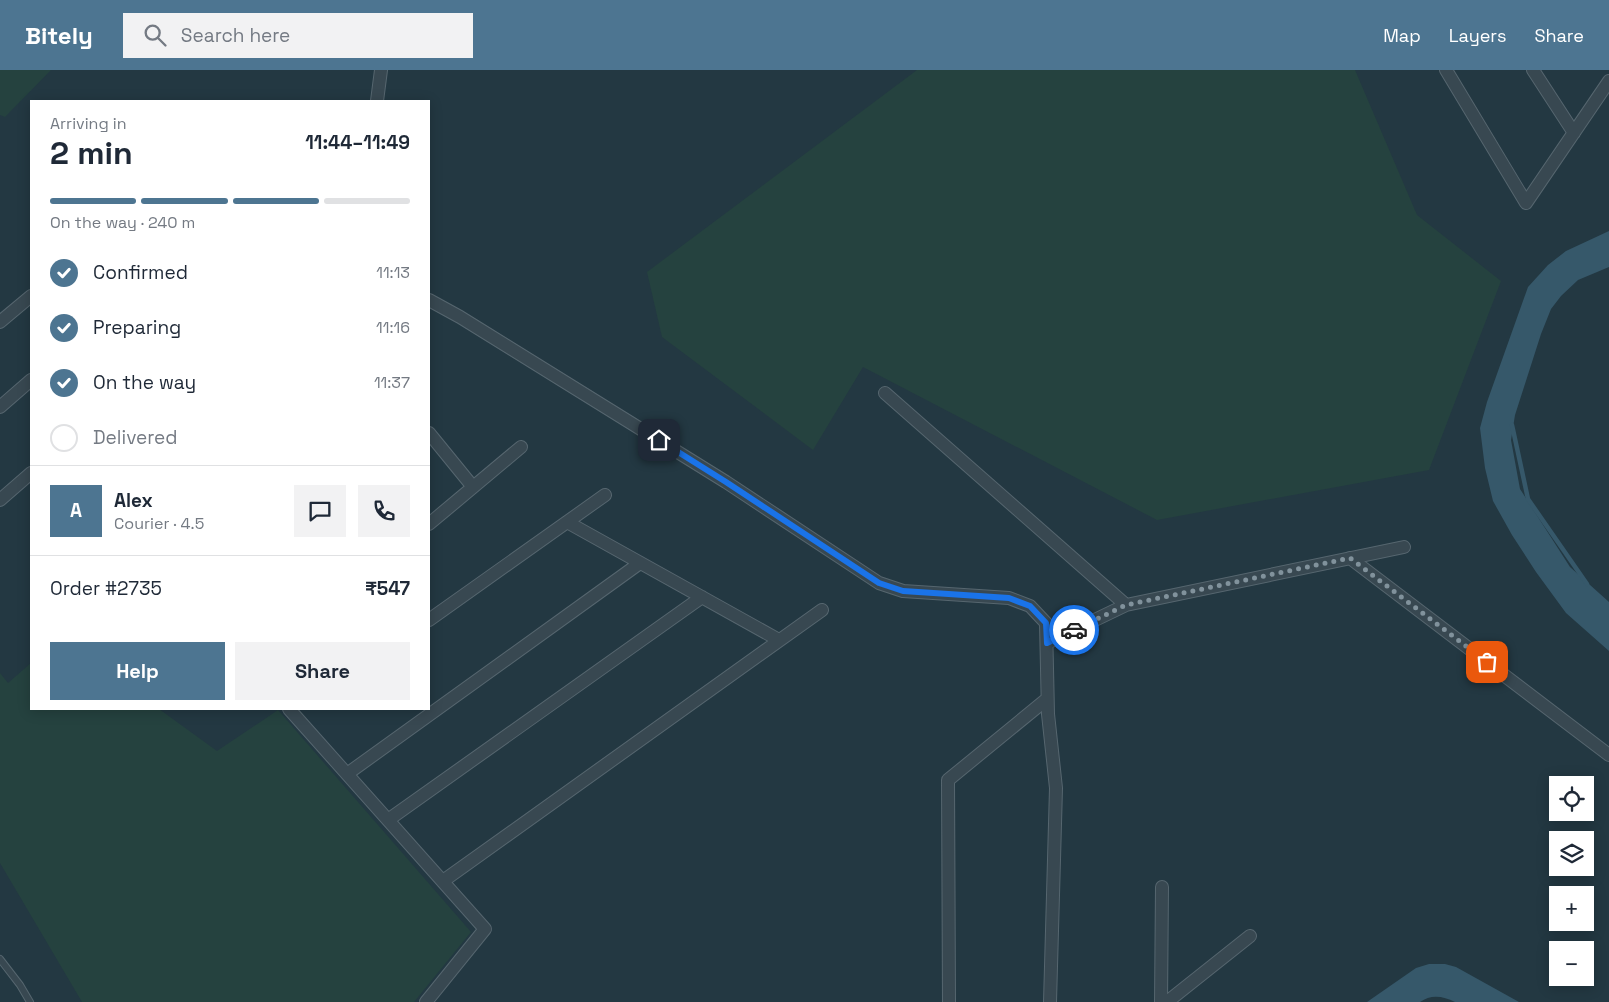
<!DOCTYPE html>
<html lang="en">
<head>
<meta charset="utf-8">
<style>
  :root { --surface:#fff; --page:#f2f2f3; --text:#1f2937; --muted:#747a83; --line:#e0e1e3; --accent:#4d7591 }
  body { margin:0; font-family:"Space Grotesk",sans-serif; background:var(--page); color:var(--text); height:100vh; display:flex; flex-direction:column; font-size:19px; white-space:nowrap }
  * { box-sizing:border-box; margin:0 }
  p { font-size:16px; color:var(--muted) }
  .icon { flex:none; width:28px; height:28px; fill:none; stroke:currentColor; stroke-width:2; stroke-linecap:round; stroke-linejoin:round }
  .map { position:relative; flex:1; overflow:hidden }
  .side { position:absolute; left:30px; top:30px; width:400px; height:610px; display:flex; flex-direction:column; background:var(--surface); border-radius:0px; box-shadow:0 2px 12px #0003 }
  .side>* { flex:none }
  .buttons { position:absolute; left:1549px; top:706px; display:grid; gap:10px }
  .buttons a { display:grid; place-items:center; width:45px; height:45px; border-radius:0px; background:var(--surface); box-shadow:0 2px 12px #0003; font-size:25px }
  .pin { position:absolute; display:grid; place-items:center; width:42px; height:42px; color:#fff; margin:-21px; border-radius:10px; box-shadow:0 2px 8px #0006 }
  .courier { position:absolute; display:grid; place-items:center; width:50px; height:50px; margin:-25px; border:4px solid #1a73e8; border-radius:50%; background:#fff; color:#222; box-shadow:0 1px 6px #0007 }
  .head em { font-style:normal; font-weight:600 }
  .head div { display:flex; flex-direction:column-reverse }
  .head { display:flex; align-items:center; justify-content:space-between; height:85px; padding:0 20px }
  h1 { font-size:32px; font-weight:600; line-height:38px }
  .bar { display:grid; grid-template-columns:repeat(4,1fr); gap:8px 5px; align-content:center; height:60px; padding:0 20px }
  .bar i { height:6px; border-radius:4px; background:var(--line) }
  .bar .active { background:var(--accent) }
  .bar p { grid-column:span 4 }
  .line { display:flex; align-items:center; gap:12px; padding:0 20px; border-top:1px solid var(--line) }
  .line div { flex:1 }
  .round { display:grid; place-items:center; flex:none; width:52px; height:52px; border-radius:0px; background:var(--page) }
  ol { padding:0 20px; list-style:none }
  li { display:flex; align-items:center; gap:15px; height:55px }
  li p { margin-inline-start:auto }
  li .icon { padding:5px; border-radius:50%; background:var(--accent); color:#fff; stroke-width:4 }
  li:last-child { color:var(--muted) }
  li i { width:28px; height:28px; border:2px solid var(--line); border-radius:50% }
  .button { display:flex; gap:10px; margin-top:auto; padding:10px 20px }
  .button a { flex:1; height:58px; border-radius:0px; background:var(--accent); color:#fff; font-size:20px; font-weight:600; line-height:58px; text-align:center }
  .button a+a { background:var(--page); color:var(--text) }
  header { display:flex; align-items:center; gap:30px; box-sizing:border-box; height:70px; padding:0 25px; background:var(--accent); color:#fff }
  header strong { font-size:24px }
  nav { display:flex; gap:28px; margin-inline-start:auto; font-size:18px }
  .search { width:350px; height:45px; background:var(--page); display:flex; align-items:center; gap:12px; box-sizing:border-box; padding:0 18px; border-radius:0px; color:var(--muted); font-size:19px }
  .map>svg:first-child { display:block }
  .green { fill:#25423f }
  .water { fill:#36586a }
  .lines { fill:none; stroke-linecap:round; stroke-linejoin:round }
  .stream { stroke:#36586a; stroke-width:4.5 }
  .service-casing { stroke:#56666f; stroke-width:8 }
  .minor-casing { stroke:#56666f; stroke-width:14 }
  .service { stroke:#384851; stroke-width:6 }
  .minor { stroke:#384851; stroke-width:12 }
  .done { stroke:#81929c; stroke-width:5; stroke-dasharray:0 9 }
  .route { stroke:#1a73e8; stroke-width:6 }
</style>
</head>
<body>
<header>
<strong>Bitely</strong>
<div class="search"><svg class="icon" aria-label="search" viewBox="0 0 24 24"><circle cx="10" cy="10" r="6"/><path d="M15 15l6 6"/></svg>Search here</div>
<nav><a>Map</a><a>Layers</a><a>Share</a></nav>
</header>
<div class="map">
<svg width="1609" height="932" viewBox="0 0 1609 932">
  <rect width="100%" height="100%" fill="#233842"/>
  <path class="green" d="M0 0H51L5 47 0 45Z
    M917 0H1355L1417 145 1501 211 1429 400 1157 450 863 297 813 380 662 267 647 202Z
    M31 593V639H159L217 681 278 640 471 862 414 932H82L0 793V603L8 613Z"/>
  <path class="water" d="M1609 161V197L1578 210 1561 226 1551 239 1541 264 1515 345 1511 370 1520 419 1570 497 1609 532V581L1566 543 1536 502 1512 465 1493 431 1485 398 1480 358 1487 332 1528 217 1548 195 1566 181Z
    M1429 894H1445L1456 897 1519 932H1455C1443 926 1431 924 1420 932H1367L1416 898Z"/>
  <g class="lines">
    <path class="stream" d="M1512 355 1528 429 1587 514"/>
    <defs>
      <path id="service" d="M0 889 20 915 30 932"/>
      <path id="minor" d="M1446 0 1526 133 1609 11
        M1533 0 1574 63
        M377 31 381 0
        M429 230 460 247 726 412 879 513 903 521 1009 528 1030 536 1046 553 1048 644 1056 718 1050 932
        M0 252 31 226
        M885 323 1126 535
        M0 337 31 310
        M429 363 473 417
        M0 430 31 403
        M567 452 779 570
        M429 454 521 377
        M1350 488 1609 685
        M429 550 605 425
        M1047 573 1126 535 1404 477
        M289 639 485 859 426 932
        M347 704 640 493
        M388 750 702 527
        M443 811 822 540
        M949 932 948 710 1047 629
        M1161 932 1162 817
        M1167 932 1250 866"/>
    </defs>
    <use href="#service" class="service-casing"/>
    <use href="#minor" class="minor-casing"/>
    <use href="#service" class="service"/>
    <use href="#minor" class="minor"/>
  </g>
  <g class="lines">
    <path class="done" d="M1074 560 1126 535 1350 488 1487 592"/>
    <path class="route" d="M659 370 726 412 879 513 903 521 1009 528 1030 536 1046 553 1047 573 1074 560"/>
  </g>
</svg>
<div class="buttons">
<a><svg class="icon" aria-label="locate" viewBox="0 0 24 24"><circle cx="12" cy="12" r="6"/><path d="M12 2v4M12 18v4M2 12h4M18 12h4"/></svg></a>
<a><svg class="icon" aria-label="layers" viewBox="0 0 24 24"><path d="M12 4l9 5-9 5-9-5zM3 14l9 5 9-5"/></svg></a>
<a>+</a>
<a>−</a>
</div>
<div class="pin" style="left:1487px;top:592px;background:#ea580c"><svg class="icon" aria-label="bag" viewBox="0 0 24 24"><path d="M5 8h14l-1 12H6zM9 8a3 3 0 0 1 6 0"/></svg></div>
<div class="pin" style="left:659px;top:370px;background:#1f2937"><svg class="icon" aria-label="home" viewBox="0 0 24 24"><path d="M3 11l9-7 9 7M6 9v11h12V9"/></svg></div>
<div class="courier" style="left:1074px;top:560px"><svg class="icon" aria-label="car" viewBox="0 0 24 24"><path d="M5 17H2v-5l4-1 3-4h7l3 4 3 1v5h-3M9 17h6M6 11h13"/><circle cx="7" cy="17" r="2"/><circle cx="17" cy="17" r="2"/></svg></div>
<section class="side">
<div class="head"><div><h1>2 min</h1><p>Arriving in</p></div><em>11:44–11:49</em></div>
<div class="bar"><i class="active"></i><i class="active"></i><i class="active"></i><i></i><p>On the way · 240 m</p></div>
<ol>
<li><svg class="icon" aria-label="check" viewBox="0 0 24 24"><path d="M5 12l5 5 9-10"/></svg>Confirmed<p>11:13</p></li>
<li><svg class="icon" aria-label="check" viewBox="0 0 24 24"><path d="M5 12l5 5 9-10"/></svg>Preparing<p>11:16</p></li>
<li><svg class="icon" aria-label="check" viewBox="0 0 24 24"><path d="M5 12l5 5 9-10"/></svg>On the way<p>11:37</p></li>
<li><i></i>Delivered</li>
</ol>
<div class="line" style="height:90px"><b class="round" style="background:var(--accent);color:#fff">A</b><div><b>Alex</b><p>Courier · 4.5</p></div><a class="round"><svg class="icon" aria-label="chat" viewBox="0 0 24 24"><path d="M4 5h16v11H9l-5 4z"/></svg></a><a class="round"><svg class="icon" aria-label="phone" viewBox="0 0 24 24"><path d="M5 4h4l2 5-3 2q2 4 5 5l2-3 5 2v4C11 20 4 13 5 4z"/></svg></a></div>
<div class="line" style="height:65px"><div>Order #2735</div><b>₹547</b></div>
<div class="button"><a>Help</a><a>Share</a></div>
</section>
</div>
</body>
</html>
